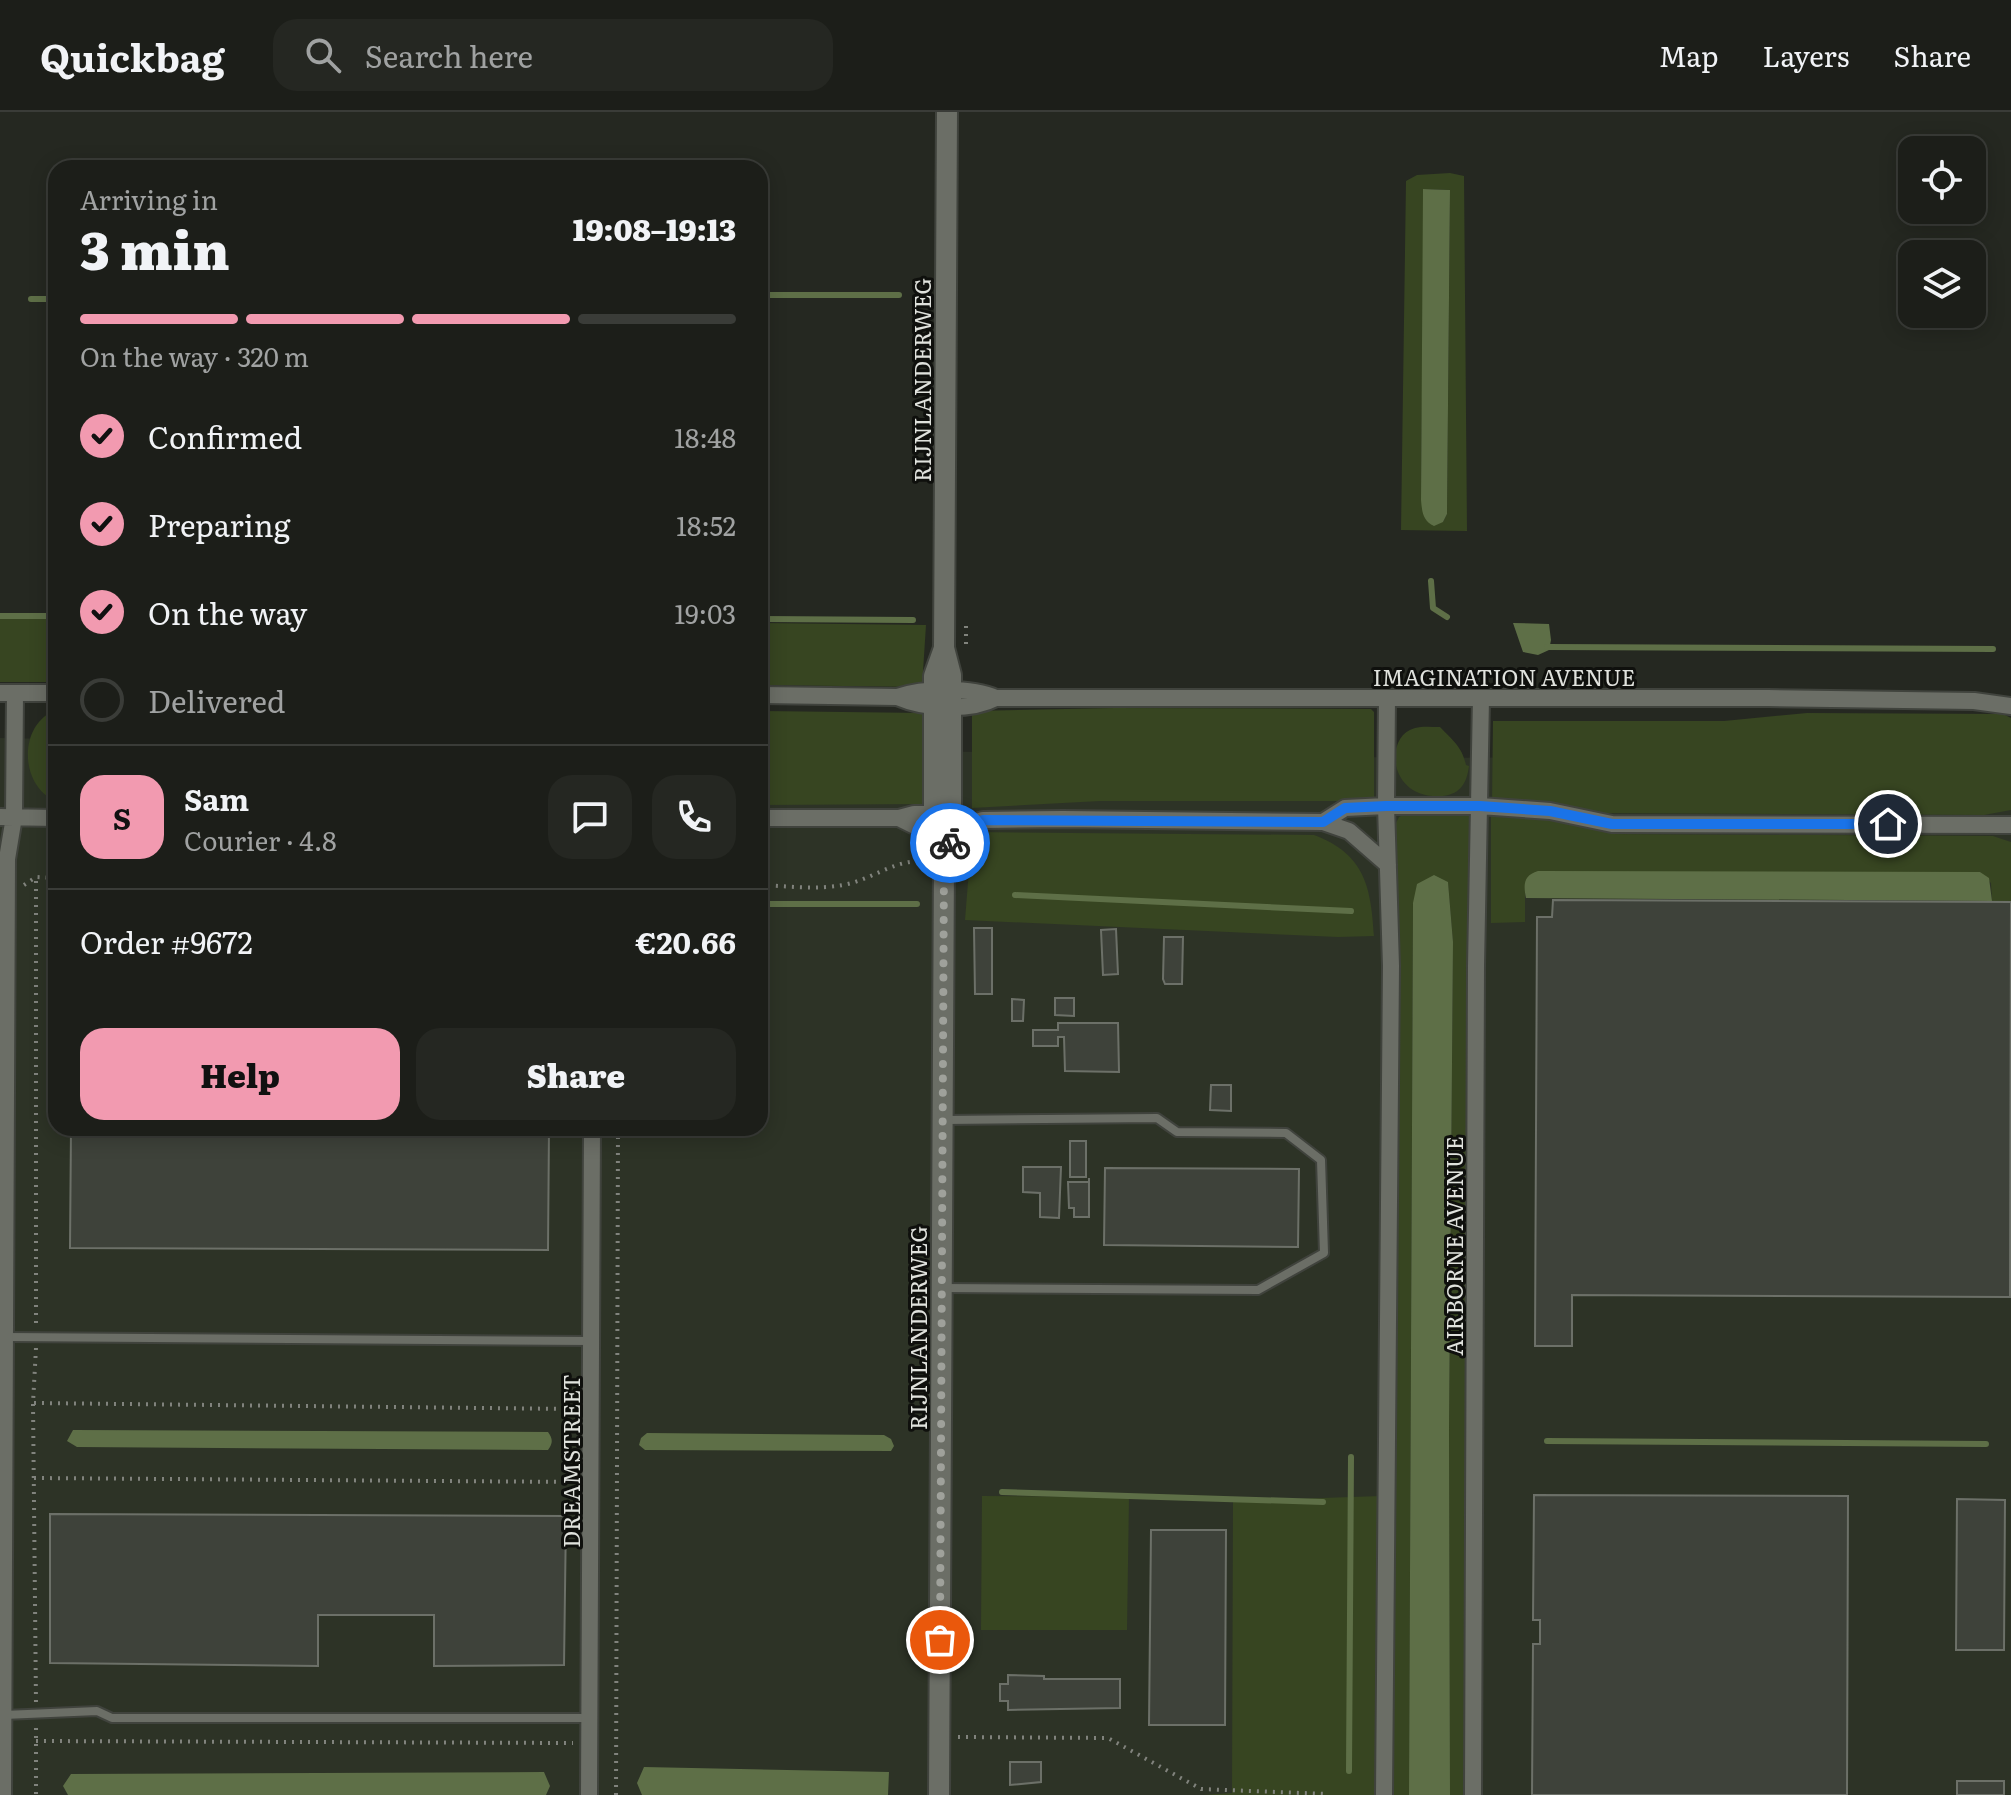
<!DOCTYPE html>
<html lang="en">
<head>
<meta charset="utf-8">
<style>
  :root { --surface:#1c1e19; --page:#252722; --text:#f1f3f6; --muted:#a0a2a2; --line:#3a3c38; --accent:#f29ab0 }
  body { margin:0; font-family:Literata,serif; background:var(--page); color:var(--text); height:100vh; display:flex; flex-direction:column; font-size:30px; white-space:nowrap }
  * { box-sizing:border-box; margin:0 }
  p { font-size:26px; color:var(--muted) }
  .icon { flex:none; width:44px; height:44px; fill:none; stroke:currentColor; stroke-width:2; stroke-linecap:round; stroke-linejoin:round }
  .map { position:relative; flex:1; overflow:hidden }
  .panel { position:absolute; left:48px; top:48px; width:720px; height:976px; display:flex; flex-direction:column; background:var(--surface); border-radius:24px; box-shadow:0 4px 20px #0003,0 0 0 2px var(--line) }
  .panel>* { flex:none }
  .controls { position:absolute; left:1898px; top:24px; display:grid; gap:16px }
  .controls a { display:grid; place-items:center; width:88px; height:88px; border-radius:16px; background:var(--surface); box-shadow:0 4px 20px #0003,0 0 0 2px var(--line); font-size:40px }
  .pin { position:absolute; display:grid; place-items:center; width:68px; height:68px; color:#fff; margin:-34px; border:4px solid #fff; border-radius:50%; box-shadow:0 2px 8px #0007 }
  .courier { position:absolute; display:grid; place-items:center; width:80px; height:80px; margin:-40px; border:6px solid #1a73e8; border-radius:50%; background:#fff; color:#222; box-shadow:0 2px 10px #0007 }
  .overview em { font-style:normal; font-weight:800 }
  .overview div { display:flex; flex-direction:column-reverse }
  .overview { display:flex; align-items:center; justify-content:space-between; height:136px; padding:0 32px }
  h1 { font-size:52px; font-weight:800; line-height:60px }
  .bar { display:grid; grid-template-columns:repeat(4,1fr); gap:12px 8px; align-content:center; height:96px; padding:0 32px }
  .bar i { height:10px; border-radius:6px; background:var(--line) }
  .bar .selected { background:var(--accent) }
  .bar p { grid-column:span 4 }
  .line { display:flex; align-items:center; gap:20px; padding:0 32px; border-top:2px solid var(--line) }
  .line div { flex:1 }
  .round { display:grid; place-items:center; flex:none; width:84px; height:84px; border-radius:24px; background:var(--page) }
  ol { padding:0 32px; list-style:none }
  li { display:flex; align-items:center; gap:24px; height:88px }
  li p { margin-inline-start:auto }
  li .icon { padding:8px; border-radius:50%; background:var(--accent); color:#111; stroke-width:4 }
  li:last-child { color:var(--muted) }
  li i { width:44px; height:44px; border:4px solid var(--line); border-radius:50% }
  .primary-button { display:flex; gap:16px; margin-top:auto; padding:16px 32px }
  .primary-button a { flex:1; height:92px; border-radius:24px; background:var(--accent); color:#111; font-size:32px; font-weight:800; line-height:92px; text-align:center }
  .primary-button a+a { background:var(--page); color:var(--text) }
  header { display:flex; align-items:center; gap:48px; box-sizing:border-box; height:112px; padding:0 40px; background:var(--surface); border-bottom:2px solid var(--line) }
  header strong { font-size:38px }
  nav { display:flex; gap:44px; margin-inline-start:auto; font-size:28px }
  .search { width:560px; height:72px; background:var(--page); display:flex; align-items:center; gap:20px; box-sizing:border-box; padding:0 28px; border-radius:24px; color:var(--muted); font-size:30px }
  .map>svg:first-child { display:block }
  .built { fill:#2d3326 }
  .green { fill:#374521; fill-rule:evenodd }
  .water { fill:#5e6f47 }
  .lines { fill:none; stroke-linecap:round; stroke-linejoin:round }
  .stream { stroke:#5e6f47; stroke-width:6 }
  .building { fill:#3e423a; stroke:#6c7068; stroke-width:2 }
  .service-casing { stroke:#40433d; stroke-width:12 }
  .minor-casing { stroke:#40433d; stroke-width:20 }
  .tertiary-casing { stroke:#40433d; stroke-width:24 }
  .path { stroke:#81837d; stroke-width:4; stroke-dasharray:2 6; stroke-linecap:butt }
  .service { stroke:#6b6e66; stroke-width:8 }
  .minor { stroke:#6b6e66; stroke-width:16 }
  .tertiary { stroke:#6b6e66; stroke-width:20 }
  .done { stroke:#9fa19b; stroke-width:8; stroke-dasharray:0 14.4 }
  .route { stroke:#1a73e8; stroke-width:10 }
  .labels { text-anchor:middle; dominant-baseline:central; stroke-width:6; stroke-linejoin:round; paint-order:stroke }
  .street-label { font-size:22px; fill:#e0e2dd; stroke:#0f100d }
</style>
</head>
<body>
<header>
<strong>Quickbag</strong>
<div class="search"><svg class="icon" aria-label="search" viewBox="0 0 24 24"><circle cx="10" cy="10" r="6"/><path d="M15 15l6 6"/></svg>Search here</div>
<nav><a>Map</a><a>Layers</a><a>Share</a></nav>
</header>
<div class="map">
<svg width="2011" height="1683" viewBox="0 0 2011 1683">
  <rect width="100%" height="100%" fill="#252821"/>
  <path class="built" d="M0 626 56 627V1016H760V637L1433 646 2011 642V1683H0Z"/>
  <path class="green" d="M1450 61 1464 64 1467 419 1401 418 1406 69 1417 63ZM1424 77 1450 78 1447 402 1443 410 1421 388Z
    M0 501 56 502V570H0Z
    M760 511 926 513 922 575 760 573Z
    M1115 596 1371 597 1374 600V689H1100L972 696V599Z
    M56 598V689C19 674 18 612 56 598Z
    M760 599 925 601V692L760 693Z
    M1807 601 2003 602 2011 606V698L1984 703 1605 701 1492 691 1493 609H1724Z
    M1440 615C1452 628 1462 634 1466 653L1469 654C1467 670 1461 682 1443 684 1388 689 1383 624 1415 616 1422 614 1432 615 1440 615Z
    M1491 701 1558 707 1614 722 1993 724 2011 730V790L1992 789 1991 771 1980 760H1739L1525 781V810L1491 811Z
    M1404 702 1468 703 1471 705 1467 1683H1450L1449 1316 1453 830 1448 771 1413 791 1409 1683H1391L1396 711 1399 705Z
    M972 720 1314 723C1365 742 1371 775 1374 824L1338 825 965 808Z
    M982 1384 1129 1385 1127 1518H981Z
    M1381 1384 1379 1683H1203L1232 1681 1233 1389Z"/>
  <path class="water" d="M1423 77 1450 78 1447 402 1443 410 1434 414C1423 409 1422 400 1421 388Z
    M1513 511 1549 512 1551 528 1549 538 1538 543 1523 540Z
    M1538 759 1980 760 1989 766 1992 789 1526 786C1523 772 1524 763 1538 759Z
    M1434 763 1448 770 1453 830 1449 1316 1450 1683H1409L1413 791 1417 772Z
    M73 1318 548 1320C553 1327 553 1331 548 1338L77 1335 67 1329Z
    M647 1321 884 1323 891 1327 894 1334 891 1339 645 1338 639 1333 641 1326Z
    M644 1655 889 1660 888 1683H642L637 1671Z
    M544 1660 550 1674 546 1683H68L63 1674 71 1662Z"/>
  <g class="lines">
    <path class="stream" d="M760 183H899
      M31 187H56
      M1431 469 1433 496 1447 505
      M0 504H56
      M760 507 913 508
      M1547 535 1993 537
      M1015 783 1351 799
      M760 792H917
      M1547 1329 1986 1332
      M1002 1380 1323 1390
      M1349 1659 1351 1345"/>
  </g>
  <path class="building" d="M55 776H56V915H54Z
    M1553 788 2011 790 2010 1185 1572 1183V1234H1535L1537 805H1552Z
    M974 816H992V882H975Z
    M1116 817 1118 862 1103 863 1101 818Z
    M1164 825H1183L1182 872H1165L1163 867Z
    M1055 886H1074V904L1055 903Z
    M1012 887 1024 888 1023 909H1012Z
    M1058 911H1118L1119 960 1065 959 1064 925H1058V934H1033V918H1058Z
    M1211 973H1231V999L1210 998Z
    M71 1016H549L548 1138 70 1136Z
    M1070 1029H1086V1065H1070Z
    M1023 1055H1061L1059 1106 1040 1105V1081L1023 1080Z
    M1105 1056 1299 1057 1298 1135 1104 1133Z
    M1089 1066V1105H1074V1096H1069L1068 1070H1089Z
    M1534 1383 1848 1384 1847 1683H1532L1533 1532H1540V1508H1533Z
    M1957 1387 2005 1388 2004 1538H1956Z
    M50 1402 566 1404 564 1553 434 1554V1503H318V1554L50 1551Z
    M1151 1418H1226L1225 1613H1149Z
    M1008 1563 1044 1564V1567H1120V1596L1008 1598V1589H1000V1572H1008Z
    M1010 1650H1041V1670L1010 1673Z
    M1957 1669H2004V1683H1957Z"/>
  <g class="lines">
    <defs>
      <path id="service" d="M942 1176 1258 1178 1324 1141 1321 1048 1286 1021 1177 1020 1157 1006 944 1008
        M6 1225 592 1229
        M4 1603 97 1599 112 1606H590"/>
      <path id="minor" d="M0 581H56
        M760 583 897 585C923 576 972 575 996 586H1768L1974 589 2011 594
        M897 585C925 597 969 600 996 586
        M0 705 56 706
        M760 706H899L914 702H946
        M899 706 913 713H966L983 708 1063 707 1323 710 1345 696 1386 694H1480L1550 699 1612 712 2011 713
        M1323 710 1349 719 1388 753
        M3 1683 7 747 14 705 15 581
        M589 1683 592 1016
        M1384 1683 1391 854 1386 694 1387 586
        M1473 1683 1476 854 1481 586"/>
      <path id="tertiary" d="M944 536 934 564V732L944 749
        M939 1683 944 749 951 731V563L944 536 947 0"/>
    </defs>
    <use href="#service" class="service-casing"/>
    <use href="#minor" class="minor-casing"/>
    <use href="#tertiary" class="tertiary-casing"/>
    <path class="path" d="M966 514V537
      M24 773 36 765 56 766
      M760 773C786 774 817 778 843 773 871 768 892 749 921 749
      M36 1211V765
      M36 1236 33 1291 36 1591
      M34 1291 573 1297
      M34 1366 575 1370
      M36 1616V1683
      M958 1625 1108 1626 1201 1677 1327 1682
      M36 1629 573 1631
      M616 1683 618 1016"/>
    <use href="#service" class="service"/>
    <use href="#minor" class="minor"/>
    <use href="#tertiary" class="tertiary"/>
  </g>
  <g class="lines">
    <path class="done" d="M940 1528 944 749 950 731"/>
    <path class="route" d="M950 731 951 713H966L983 708 1323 710 1345 696 1386 694H1480L1550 699 1612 712H1888"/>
  </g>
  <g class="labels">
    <g class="street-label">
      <text transform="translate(921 268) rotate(-90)">RIJNLANDERWEG</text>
      <text x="1504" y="564">IMAGINATION AVENUE</text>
      <text transform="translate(1453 1134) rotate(-90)">AIRBORNE AVENUE</text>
      <text transform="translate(917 1216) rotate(-90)">RIJNLANDERWEG</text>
      <text transform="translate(570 1349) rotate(-90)">DREAMSTREET</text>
    </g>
  </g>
</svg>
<div class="controls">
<a><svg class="icon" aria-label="locate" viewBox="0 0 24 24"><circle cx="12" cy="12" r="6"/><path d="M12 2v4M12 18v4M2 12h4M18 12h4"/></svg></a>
<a><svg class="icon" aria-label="layers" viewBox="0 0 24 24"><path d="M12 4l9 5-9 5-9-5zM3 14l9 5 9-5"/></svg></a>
</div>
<div class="pin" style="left:940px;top:1528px;background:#ea580c"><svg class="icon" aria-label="bag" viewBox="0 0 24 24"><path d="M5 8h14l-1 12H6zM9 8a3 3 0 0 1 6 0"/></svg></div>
<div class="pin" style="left:1888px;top:712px;background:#1f2937"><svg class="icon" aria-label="home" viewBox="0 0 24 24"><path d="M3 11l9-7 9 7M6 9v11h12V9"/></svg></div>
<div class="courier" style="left:950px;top:731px"><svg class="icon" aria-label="bike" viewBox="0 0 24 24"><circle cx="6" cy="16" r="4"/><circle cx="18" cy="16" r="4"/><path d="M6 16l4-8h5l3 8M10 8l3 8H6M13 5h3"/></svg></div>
<section class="panel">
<div class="overview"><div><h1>3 min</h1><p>Arriving in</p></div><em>19:08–19:13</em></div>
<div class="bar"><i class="selected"></i><i class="selected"></i><i class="selected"></i><i></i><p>On the way · 320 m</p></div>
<ol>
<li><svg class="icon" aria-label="check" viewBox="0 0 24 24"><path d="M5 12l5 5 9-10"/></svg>Confirmed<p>18:48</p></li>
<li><svg class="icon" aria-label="check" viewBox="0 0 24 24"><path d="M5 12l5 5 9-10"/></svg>Preparing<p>18:52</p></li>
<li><svg class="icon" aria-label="check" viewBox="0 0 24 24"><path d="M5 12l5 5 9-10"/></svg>On the way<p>19:03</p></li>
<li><i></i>Delivered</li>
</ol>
<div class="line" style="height:144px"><b class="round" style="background:var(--accent);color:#111">S</b><div><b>Sam</b><p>Courier · 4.8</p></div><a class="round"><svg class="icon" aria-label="chat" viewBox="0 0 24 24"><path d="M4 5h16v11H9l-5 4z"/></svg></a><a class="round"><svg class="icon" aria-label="phone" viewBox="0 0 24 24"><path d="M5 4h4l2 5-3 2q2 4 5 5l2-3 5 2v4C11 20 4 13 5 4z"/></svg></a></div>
<div class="line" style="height:104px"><div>Order #9672</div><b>€20.66</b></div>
<div class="primary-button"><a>Help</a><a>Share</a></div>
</section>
</div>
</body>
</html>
